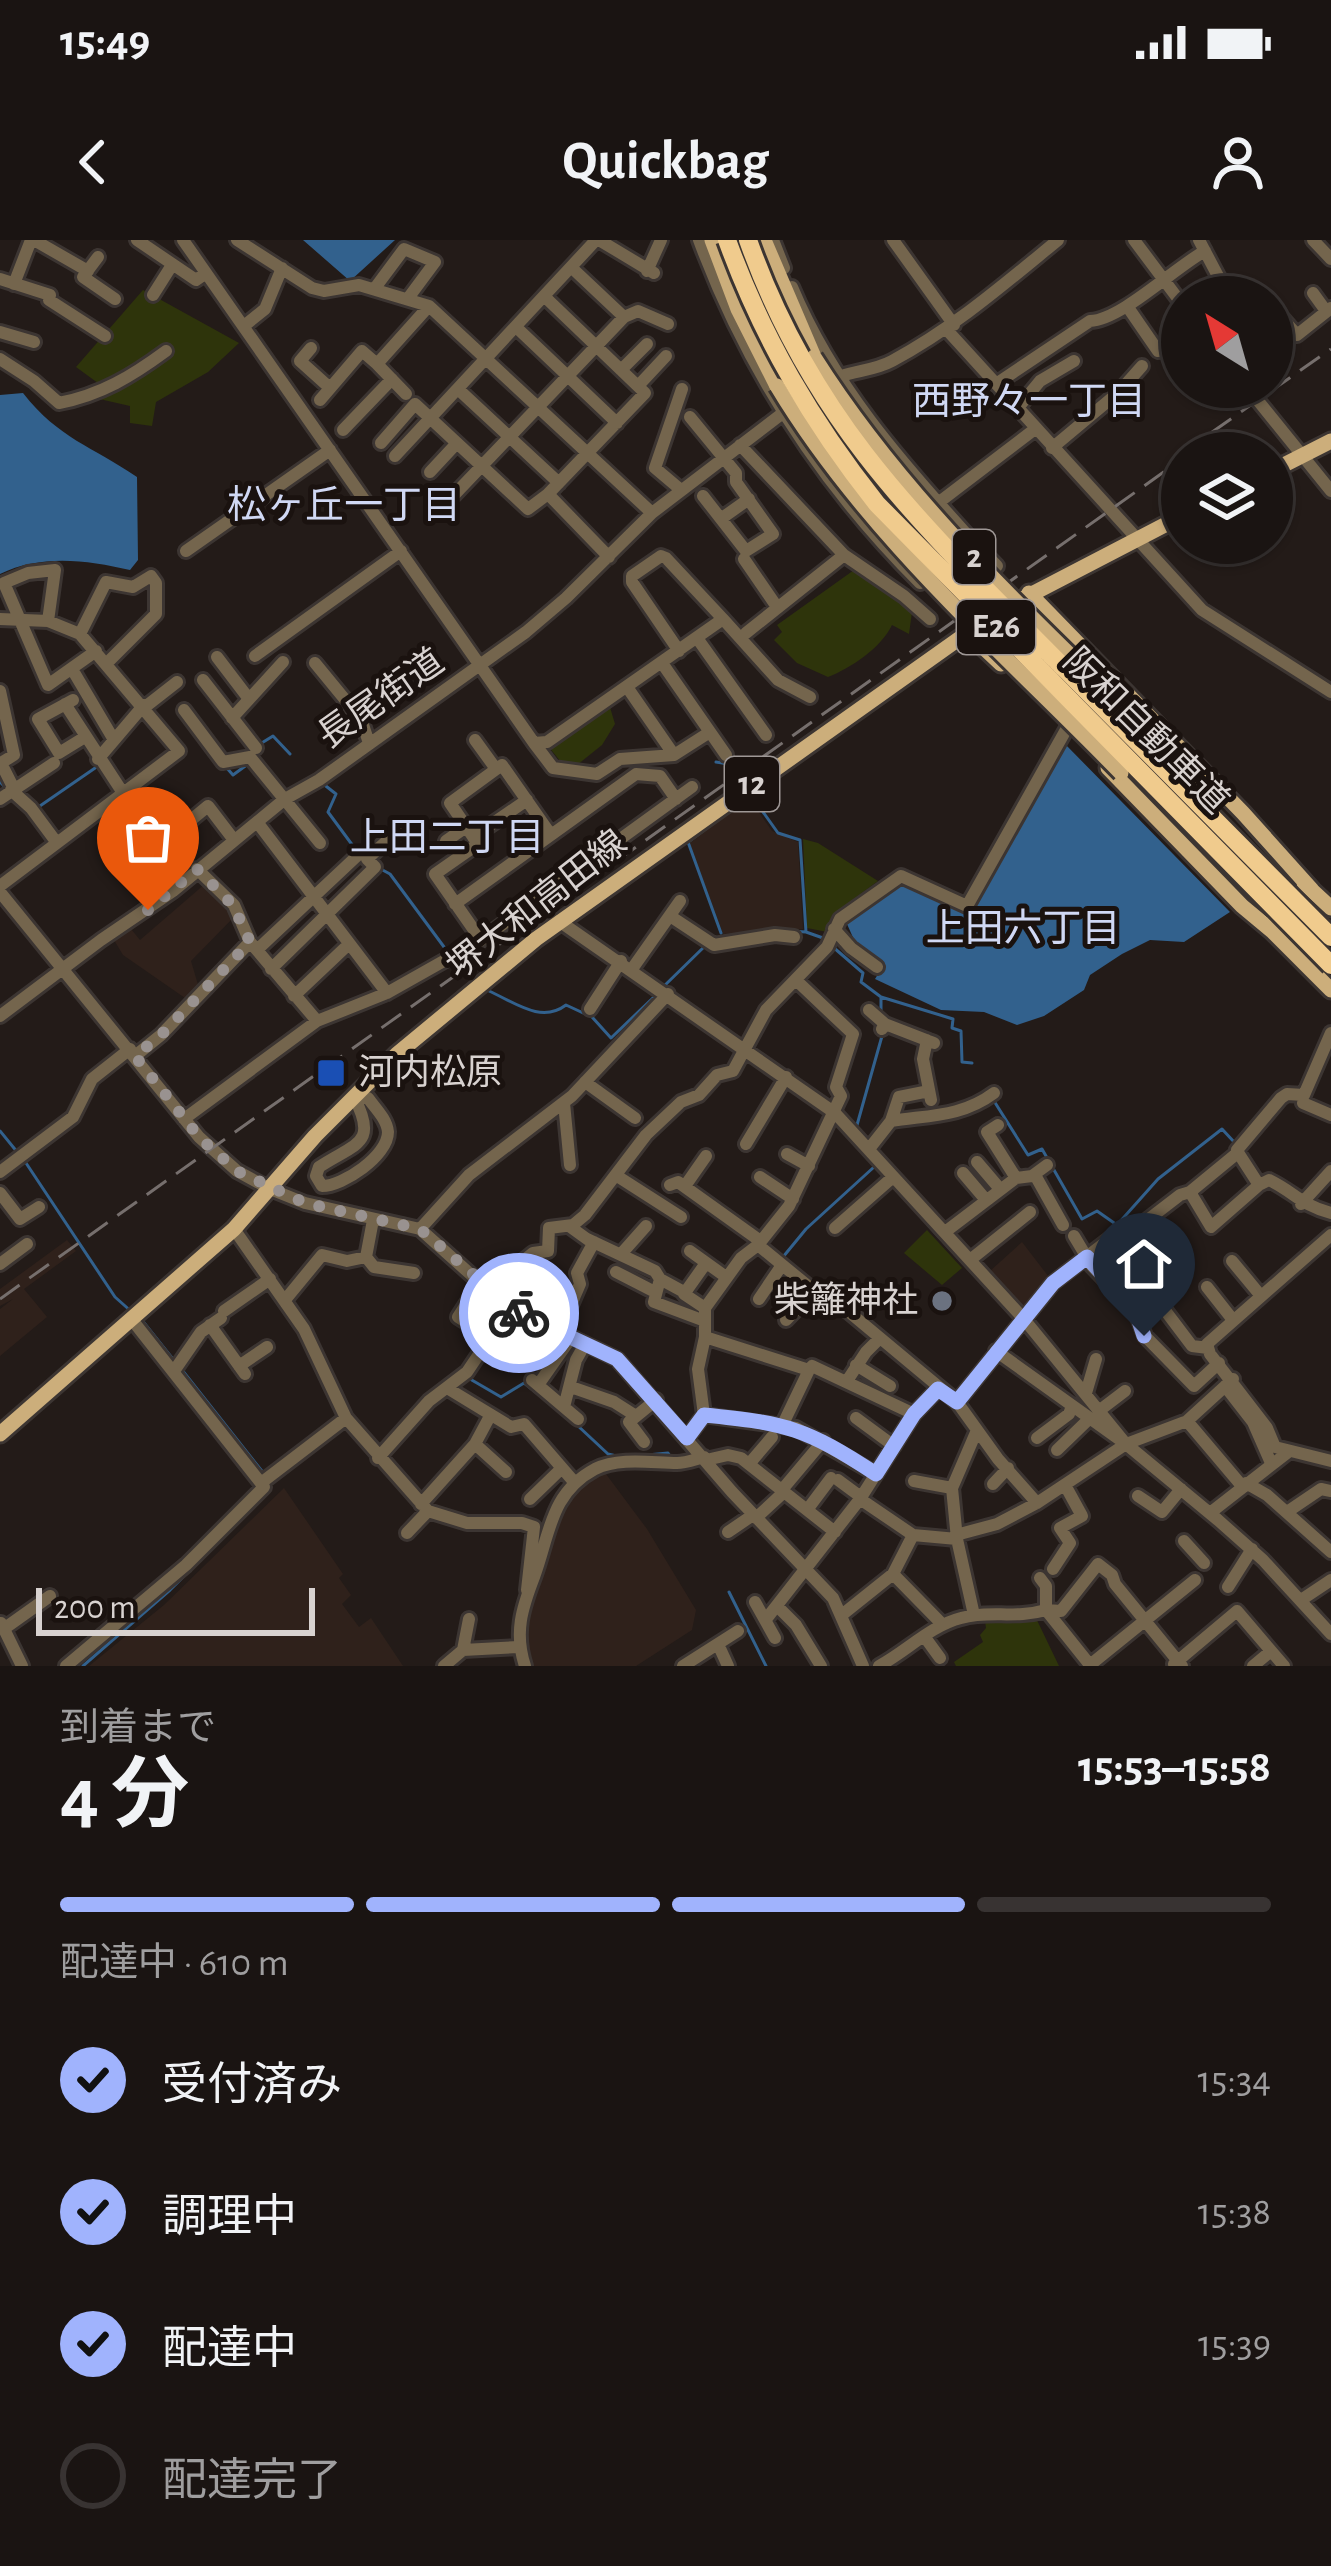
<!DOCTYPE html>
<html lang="ja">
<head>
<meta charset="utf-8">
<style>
  :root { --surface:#1a1412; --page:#272120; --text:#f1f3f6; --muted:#9f9e9f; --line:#383332; --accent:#a0b3fd }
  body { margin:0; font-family:"Alegreya Sans","Noto Sans JP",sans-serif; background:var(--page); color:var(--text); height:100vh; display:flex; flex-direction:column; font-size:45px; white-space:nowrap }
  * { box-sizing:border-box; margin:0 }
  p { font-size:39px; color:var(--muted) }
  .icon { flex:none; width:66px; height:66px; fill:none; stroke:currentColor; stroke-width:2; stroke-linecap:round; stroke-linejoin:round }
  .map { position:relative; height:1426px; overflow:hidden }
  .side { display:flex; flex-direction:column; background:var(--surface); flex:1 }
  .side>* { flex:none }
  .needle { width:78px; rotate:323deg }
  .controls { position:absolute; left:1161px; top:36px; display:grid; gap:24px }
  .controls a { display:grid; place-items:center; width:132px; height:132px; border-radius:50%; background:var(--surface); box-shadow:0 3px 9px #0004,0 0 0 3px var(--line); font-size:60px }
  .scale { position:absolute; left:36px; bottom:30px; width:279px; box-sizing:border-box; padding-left:12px; border:6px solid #d8d2d0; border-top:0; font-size:33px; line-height:42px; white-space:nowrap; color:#d8d2d0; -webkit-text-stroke:9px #1a120f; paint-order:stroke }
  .pin { position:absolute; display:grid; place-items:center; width:102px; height:102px; color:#fff; margin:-123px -51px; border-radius:50% 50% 50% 0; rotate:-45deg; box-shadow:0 0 12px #0007 }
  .pin .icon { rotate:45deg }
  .courier { position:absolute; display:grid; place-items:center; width:120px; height:120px; margin:-60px; border:9px solid #a0b3fd; border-radius:50%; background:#fff; color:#222; box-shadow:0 3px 15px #0007 }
  .overview em { font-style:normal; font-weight:700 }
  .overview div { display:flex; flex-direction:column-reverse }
  .overview { display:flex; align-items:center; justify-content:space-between; height:204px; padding:0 60px }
  h1 { font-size:78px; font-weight:700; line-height:90px }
  .bar { display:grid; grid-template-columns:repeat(4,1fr); gap:18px 12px; align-content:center; height:144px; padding:0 60px }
  .bar i { height:15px; border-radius:9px; background:var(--line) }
  .bar .active { background:var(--accent) }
  .bar p { grid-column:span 4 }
  ol { padding:0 60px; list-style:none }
  li { display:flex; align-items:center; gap:36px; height:132px }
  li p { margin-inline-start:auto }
  li .icon { padding:12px; border-radius:50%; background:var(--accent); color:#111; stroke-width:4 }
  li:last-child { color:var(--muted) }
  li i { width:66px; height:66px; border:6px solid var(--line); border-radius:50% }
  .status { display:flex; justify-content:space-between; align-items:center; height:84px; padding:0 60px; background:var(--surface); direction:ltr }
  .status svg { height:33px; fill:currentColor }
  header { display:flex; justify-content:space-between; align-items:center; height:156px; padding:0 60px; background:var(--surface); font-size:54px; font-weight:700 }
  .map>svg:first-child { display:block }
  .built { fill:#2f211b }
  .green { fill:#2e340b }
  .water { fill:#32618d }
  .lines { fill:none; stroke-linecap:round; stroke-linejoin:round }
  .stream { stroke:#32618d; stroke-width:3 }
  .minor-casing { stroke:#3c3532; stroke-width:18 }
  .major-casing { stroke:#3c3532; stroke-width:21 }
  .minor { stroke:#74654d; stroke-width:12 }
  .major { stroke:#ccae7b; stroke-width:15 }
  .rail { stroke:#766f6d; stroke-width:3; stroke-dasharray:24 12; stroke-linecap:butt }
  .major-bridge-casing { stroke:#3c3532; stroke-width:21; stroke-linecap:butt }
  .highway-bridge-casing { stroke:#3c3532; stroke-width:24; stroke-linecap:butt }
  .major-bridge { stroke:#ccae7b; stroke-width:15 }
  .highway-bridge { stroke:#f0cb8d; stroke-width:18 }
  .done { stroke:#999290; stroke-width:12; stroke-dasharray:0 21.6 }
  .route { stroke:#a0b3fd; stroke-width:15 }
  .transit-dot { fill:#1a4fb4; stroke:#1a120f; stroke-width:4.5 }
  .worship-dot { fill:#6b7280; stroke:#1a120f; stroke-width:4.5 }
  .labels { text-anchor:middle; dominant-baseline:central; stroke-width:10; stroke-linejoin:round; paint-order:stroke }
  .shield { fill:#1a120f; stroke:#9f9896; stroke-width:3 }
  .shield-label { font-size:33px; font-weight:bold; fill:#d8d2d0 }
  .street-label { font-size:36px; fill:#d8d2d0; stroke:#1a120f }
  .poi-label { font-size:36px; fill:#d8d2d0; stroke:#1a120f; text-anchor:start }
  .neighbourhood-label { font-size:39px; fill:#d0d8f4; stroke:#1a120f }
</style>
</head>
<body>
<div class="status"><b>15:49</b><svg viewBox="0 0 49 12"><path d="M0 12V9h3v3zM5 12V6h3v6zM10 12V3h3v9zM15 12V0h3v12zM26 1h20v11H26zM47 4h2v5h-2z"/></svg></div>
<header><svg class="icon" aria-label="back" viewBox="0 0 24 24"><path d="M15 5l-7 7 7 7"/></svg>Quickbag<svg class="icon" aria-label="person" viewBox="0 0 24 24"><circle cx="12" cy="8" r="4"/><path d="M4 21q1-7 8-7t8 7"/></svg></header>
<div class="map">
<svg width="1331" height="1426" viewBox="0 0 1331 1426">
  <rect width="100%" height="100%" fill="#231b18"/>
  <path class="built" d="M749 558 772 591 798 602 803 689 723 694 689 602Z
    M206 643 236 675 191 721 199 748 185 758 123 715 114 700 131 689 140 700Z
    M67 1000 76 1011 24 1049 47 1077 0 1116V1069L13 1059 0 1066V1049Z
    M1022 1002 1052 1041 1027 1071 990 1031Z
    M603 1230 647 1289 696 1370 692 1390 636 1426H528L523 1386 560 1268 585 1240Z
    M284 1248 343 1334 339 1338 351 1355 342 1364 359 1387 371 1378 403 1426H89L164 1365Z"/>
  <path class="green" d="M143 50 239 103 208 132 156 162 152 186 130 183V166L95 158 102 146 76 127Z
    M854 330 912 372 909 394 892 385C881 408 851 428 828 437L797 423 774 400 782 392 777 385Z
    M609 464 615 484 602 505 577 525 561 522 548 506Z
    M803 599 818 603 878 641 832 675 827 692 807 688Z
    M927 990 962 1028 942 1045 904 1013Z
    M1035 1376 1059 1426H956L954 1422 983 1402 980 1395 986 1388 985 1381 1011 1382Z"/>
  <path class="water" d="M303 0H395L350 41Z
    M23 153C59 199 92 206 137 237L138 320 130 330C87 320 41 314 0 334V155Z
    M1066 505 1230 672 1184 702 1150 700 1122 714 1090 735 1084 750 1044 776 1017 785 984 772 941 770 875 739 883 726 855 702 847 684 902 642 971 675Z"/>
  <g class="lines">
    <path class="stream" d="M260 504 273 496 290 514
      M716 522 735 525
      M225 526 233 535 248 524
      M0 542 5 547
      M322 543 336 554 328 572 356 610
      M37 568 98 526
      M377 627 390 634 447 711
      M790 691 806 692
      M721 693 688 602 751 555 778 593 800 600 806 692 823 698
      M719 697 763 691
      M833 707 863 733 861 742 881 757V772
      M661 749 706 705
      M489 751C514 762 541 784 566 765L592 777 611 798 655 756
      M881 757 953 779 952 788 961 791 962 822 972 823
      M994 861 1028 915 1042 909 1082 979 1097 971 1117 985 1158 939 1222 889 1235 903
      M857 885 882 796
      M0 891 18 913
      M24 920 115 1057 133 1073
      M929 986 1015 1079
      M783 1017 806 989 874 927
      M141 1079 176 1123
      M182 1130 265 1235
      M470 1139 501 1157 524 1143 560 1171
      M577 1185 608 1214 621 1217
      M637 1216 668 1213 672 1219
      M729 1352 766 1426
      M83 1426 170 1350 265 1255"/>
    <defs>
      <path id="minor" d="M34 0 88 31
        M137 0 196 40 206 33
        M183 0 534 503 547 502 723 379 778 440 810 457
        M237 0 312 48 324 51 359 45 429 66 652 273
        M599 0 654 33
        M699 0C748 132 821 244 920 343L929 335
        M773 0 784 28
        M893 0 954 85
        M1134 0 1182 64
        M1199 0 1229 57
        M1313 0 1331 19
        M98 17 83 37 115 59
        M647 31 661 0
        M0 39 50 55 49 60 105 96
        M14 44 31 0
        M792 47C833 145 900 221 971 299L958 310
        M375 48 404 9 435 22 409 57
        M1313 53 1326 71
        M153 55 172 25
        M545 57 645 153 548 254 609 317
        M1127 66 1158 111 1167 105 1182 122
        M624 77 638 71 668 84
        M1283 79 1297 95 1331 68
        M244 86 265 69 282 28
        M516 87 617 183
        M947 90 1202 370 1331 452
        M0 92 34 102
        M1272 100 1283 109
        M311 108 300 121 330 148
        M0 119 34 141 59 163C101 155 132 136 166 111
        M377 124 406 154
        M621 130 647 104
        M996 144 1090 81C1121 80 1174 28 1205 11
        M823 145C844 130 870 133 892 121 955 87 1003 45 1058 0
        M638 146 666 116
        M1247 147 1331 251
        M459 150 559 243
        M320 160 362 111 377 124 429 66
        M1017 169 1040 141 1074 121
        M690 177 736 233V242L773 294 746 311 703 256
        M343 190 392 139
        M381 203 415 164 528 269 548 254
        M740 205 844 315
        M1052 208 1119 152 1142 126
        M395 216 596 0
        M430 232 457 203
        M681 250 655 228 682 149
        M454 255 624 77 572 28
        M938 263 1035 189
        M722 278 749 259
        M971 299 997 326
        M186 311 330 210
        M744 319 777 367
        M0 379 48 381 80 394 179 511 0 646
        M48 381 55 330 28 333 4 343 48 445 96 411
        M746 393 844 315 904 356 930 379
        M80 394 106 342 133 347 151 336 156 343V374L107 423
        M697 398 766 495
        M679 411 632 342V336L661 316 666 318 723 379
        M255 416 401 311
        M217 417 249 459
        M315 423 361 479 369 503
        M662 423 726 515
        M72 429 114 500
        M203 440 256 508
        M627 447 674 515
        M0 451 14 515 1 523 13 547
        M73 460 38 479 59 513 85 497
        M65 464 123 553
        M145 467 177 442
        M184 470 223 522 250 517 320 603
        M232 478 283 422
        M475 500 496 529
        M534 503 553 528 597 534 620 519 674 515 710 492
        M98 519 144 465
        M11 550 31 568 57 603
        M0 559 54 523
        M257 582 387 753
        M473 597 527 560
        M446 601 466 587
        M140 622 208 566 234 600
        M197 629 234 665 250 702 317 781
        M0 652 199 897 237 931 270 949 305 963 420 989 506 1066 617 1119 732 1252 833 1358 863 1426
        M455 664 636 534 660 536 676 559
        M670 676 714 705 775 695 794 697
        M559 681 835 873 1023 1078 1126 1204
        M834 689 851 708 877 727
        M481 700 435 634 478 604 450 563 502 525 551 595
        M257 710 357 616
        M271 729 375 627 367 619 400 589
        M632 729 680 661
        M294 756 349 704
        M590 769 621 721
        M869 770 885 784 882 789
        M0 776 101 700 173 651 285 559 319 540 526 392 566 358 652 273 796 163
        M885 784 934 803
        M927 800 923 819 931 860
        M135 816 161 795 250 702
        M585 842 635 878
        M354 857 368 858C375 868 387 879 388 892 388 916 343 946 322 946L316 936 319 927C355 903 379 905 354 857Z
        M564 863 570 925
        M1303 863 1331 875
        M184 879 317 781 387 753 481 700 692 547
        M891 881 899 857 929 851
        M998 885 987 892 1016 938
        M746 904 786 837
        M869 909 891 881C929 875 962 877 994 853
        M787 914 809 926
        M1239 914 1237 910 1281 858 1287 854 1304 855 1331 793
        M977 922 1000 949
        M0 932 73 877 92 839 130 809
        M963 933 986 960
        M1035 935 1063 985
        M617 936 681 977
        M760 937 793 959
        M670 945 678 942 759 1000
        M685 946 706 916
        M1190 952 1211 987 1259 945
        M0 953 20 979 39 967
        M1301 964 1331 931
        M373 980 366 1017 374 1027 414 1033
        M569 986 587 999 655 1031 660 1039 684 1052
        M835 988 893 937
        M234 989 304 1089 346 1178 428 1271 467 1283H522L534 1287 527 1350
        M420 989 469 935 572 856 668 754
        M945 992 1016 938 1032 936 1047 925
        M1331 995 1207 1104 1210 1114 1267 1188 1275 1207 1331 1221
        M1074 996 1092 1026 1136 1072 1145 1096 1194 1146 1219 1123
        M1118 996 1145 1026 1168 1003 1148 980
        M758 1005 814 1051 849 1072 957 1162 998 1219 1037 1263
        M690 1011 726 1037
        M622 1013 646 986
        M970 1020 1030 972
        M1232 1021 1261 1056
        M0 1024 27 1004
        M616 1032 655 1052
        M660 1039 654 1062 702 1080
        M480 1043 458 1077 489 1097
        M1207 1047 1233 1080
        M759 1059 782 1025
        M285 1060 322 1015 347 1021 366 1017
        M1161 1065 1192 1106 1208 1108
        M705 1068 684 1054 706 1023
        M224 1071 270 1039
        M786 1080 814 1051
        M210 1085 245 1134
        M559 1093 580 1044 577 1033 594 1002
        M705 1097 809 1130 812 1126 914 1174
        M996 1111 1126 1204 1218 1280 1263 1320 1331 1394
        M856 1125 890 1146
        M239 1126 267 1107
        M174 1131 201 1092 221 1078
        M532 1140 578 1179
        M847 1141 866 1112 879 1099
        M538 1145 571 1098
        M1225 1146 1253 1182 1271 1223
        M571 1147 614 1162 636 1176
        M447 1148 511 1187 524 1184 575 1243
        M1086 1153 1096 1119
        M957 1162 1053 1043 1111 998 1128 995 1180 955 1190 952 1235 915 1239 914 1259 945 1269 940C1294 952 1301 965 1331 973
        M564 1167 576 1120 585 1104
        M1100 1170 1125 1151
        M704 1175 796 1188 876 1234
        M856 1178 894 1206
        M1187 1181 1242 1246
        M783 1184 809 1130
        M687 1198 704 1175 698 1129 705 1097V1068L741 1018 758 1005 789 966 841 856 836 847 853 794 798 742
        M1037 1198 1069 1174 1072 1166
        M644 1202 629 1182 656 1160
        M475 1204 506 1232
        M1057 1210 1089 1179
        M378 1218 429 1161 467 1132 510 1068 523 1021 533 1013 548 1011 549 988 573 985 585 975 646 895 681 862 699 855 717 835 733 831 766 770 827 707 840 679 901 636 967 666 1067 488
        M706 1220 728 1215 741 1218 835 1292
        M749 1224 772 1197
        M838 1240 861 1257
        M914 1241 952 1248
        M261 1243 346 1178
        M1246 1243 1267 1255 1331 1312
        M993 1244 1008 1228
        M781 1251 823 1201
        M1138 1256 1162 1272 1181 1249
        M530 1259 562 1228
        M860 1259 913 1295 957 1299 974 1375
        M421 1264 475 1204 490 1176
        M807 1270 831 1238
        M1287 1272 1321 1249 1331 1251
        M1210 1273 1287 1213
        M756 1278 784 1252
        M728 1292 753 1275
        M407 1293 428 1271
        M956 1295 997 1284 1037 1263 1126 1204 1187 1181 1233 1139
        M957 1299 952 1248 977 1190
        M1184 1301 1204 1323
        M1053 1329 1070 1303 1060 1288 1082 1276 1065 1245
        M893 1334 942 1384
        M1040 1338 1046 1346V1370L1061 1371 1098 1324 1112 1335 1115 1344 1182 1426
        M1228 1347 1252 1309
        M1301 1360 1331 1340
        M755 1362 775 1398
        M777 1366 796 1385 821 1426
        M843 1374 893 1334 913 1295
        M767 1378 860 1259 914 1174 938 1149
        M1 1383 22 1426
        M5 1388 50 1356
        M924 1396 940 1418
        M718 1404 728 1426
        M463 1410 469 1379
        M1174 1424 1237 1371 1284 1426
        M66 1426 186 1325 264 1247 133 1081
        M444 1426 463 1410 518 1407
        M525 1426C514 1393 522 1368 534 1337 550 1294 550 1253 595 1229 620 1217 652 1223 677 1223 685 1223 696 1219 704 1217
        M683 1426 738 1391
        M879 1426C907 1411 930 1386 961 1378 989 1370 1015 1379 1046 1370L1090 1425 1195 1340
        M1253 1426 1271 1411"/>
      <path id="major" d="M712 0 738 69 777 146
        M764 0 814 117
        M1272 231 1331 201
        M1029 353 1243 573 1312 650
        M1005 368 1182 276
        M967 392 1001 424
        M1156 499 1213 556
        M1108 528 1242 666 1272 691
        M1304 643 1331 668
        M1265 684 1331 750
        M0 1194 234 989 315 896 397 814 536 699 984 381"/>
    </defs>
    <use href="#minor" class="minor-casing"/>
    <use href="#major" class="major-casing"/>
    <use href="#minor" class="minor"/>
    <use href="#major" class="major"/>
    <path class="rail" d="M1182 213 1331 109
      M0 1059 1182 219"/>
    <defs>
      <path id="major-bridge" d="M814 117C906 263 1034 379 1156 499
        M777 146C866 294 1002 411 1121 533"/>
      <path id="highway-bridge" d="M727 0C763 99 812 182 877 264L1331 725
        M748 0C815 190 929 291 1066 430 1155 519 1243 608 1331 697"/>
    </defs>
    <use href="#major-bridge" class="major-bridge-casing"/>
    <use href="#highway-bridge" class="highway-bridge-casing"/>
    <use href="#major-bridge" class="major-bridge"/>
    <use href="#highway-bridge" class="highway-bridge"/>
  </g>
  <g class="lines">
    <path class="done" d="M148 670 197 629 233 665 250 702 161 795 135 816 199 897 237 931 305 963 420 989 519 1073"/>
    <path class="route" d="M519 1073 617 1119 687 1198 704 1175C786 1183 806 1188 876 1234L914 1174 938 1149 957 1162 1053 1043 1087 1017 1136 1072 1144 1096"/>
  </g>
  <rect class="transit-dot" x="316" y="818" width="30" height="30" rx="6"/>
  <circle class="worship-dot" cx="942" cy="1061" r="12"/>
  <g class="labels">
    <g class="shield">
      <rect x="953" y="290" width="42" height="54" rx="9"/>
      <rect x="957" y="360" width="78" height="54" rx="9"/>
      <rect x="725" y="517" width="54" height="54" rx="9"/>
    </g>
    <g class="shield-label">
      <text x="974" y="317">2</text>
      <text x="996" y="387">E26</text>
      <text x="752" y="544">12</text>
    </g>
    <g class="street-label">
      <text transform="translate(381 459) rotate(-35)">長尾街道</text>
      <text transform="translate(1146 491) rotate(45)">阪和自動車道</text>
      <text transform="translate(537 665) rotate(-38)">堺大和高田線</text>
    </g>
    <g class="poi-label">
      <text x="358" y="833">河内松原</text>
      <text x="918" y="1061" text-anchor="end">柴籬神社</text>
    </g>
    <g class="neighbourhood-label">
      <text x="1029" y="162">西野々一丁目</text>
      <text x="344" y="266">松ヶ丘一丁目</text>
      <text x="447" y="598">上田二丁目</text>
      <text x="1023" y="689">上田六丁目</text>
    </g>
  </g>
</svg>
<div class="controls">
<a><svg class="needle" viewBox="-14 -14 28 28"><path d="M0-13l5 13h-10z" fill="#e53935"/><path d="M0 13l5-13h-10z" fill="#9f9e9f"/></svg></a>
<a><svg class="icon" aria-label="layers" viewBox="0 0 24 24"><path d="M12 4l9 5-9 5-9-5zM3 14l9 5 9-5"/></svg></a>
</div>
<div class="scale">200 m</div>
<div class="pin" style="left:148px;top:670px;background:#ea580c"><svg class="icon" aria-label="bag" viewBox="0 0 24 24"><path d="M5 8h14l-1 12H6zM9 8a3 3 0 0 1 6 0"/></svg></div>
<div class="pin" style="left:1144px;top:1096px;background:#1f2937"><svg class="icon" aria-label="home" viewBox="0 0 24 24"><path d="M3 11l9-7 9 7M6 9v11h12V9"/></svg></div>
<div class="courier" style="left:519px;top:1073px"><svg class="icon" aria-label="bike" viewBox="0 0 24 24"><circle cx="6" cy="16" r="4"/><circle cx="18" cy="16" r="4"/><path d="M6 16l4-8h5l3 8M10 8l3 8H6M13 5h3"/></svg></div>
</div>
<section class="side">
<div class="overview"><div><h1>4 分</h1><p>到着まで</p></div><em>15:53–15:58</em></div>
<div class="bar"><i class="active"></i><i class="active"></i><i class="active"></i><i></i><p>配達中 · 610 m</p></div>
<ol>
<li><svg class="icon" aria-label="check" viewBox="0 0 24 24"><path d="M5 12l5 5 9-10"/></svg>受付済み<p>15:34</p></li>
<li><svg class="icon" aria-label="check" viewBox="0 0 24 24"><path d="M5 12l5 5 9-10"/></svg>調理中<p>15:38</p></li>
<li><svg class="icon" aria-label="check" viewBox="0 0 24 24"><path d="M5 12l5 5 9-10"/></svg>配達中<p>15:39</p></li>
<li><i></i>配達完了</li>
</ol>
</section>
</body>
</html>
